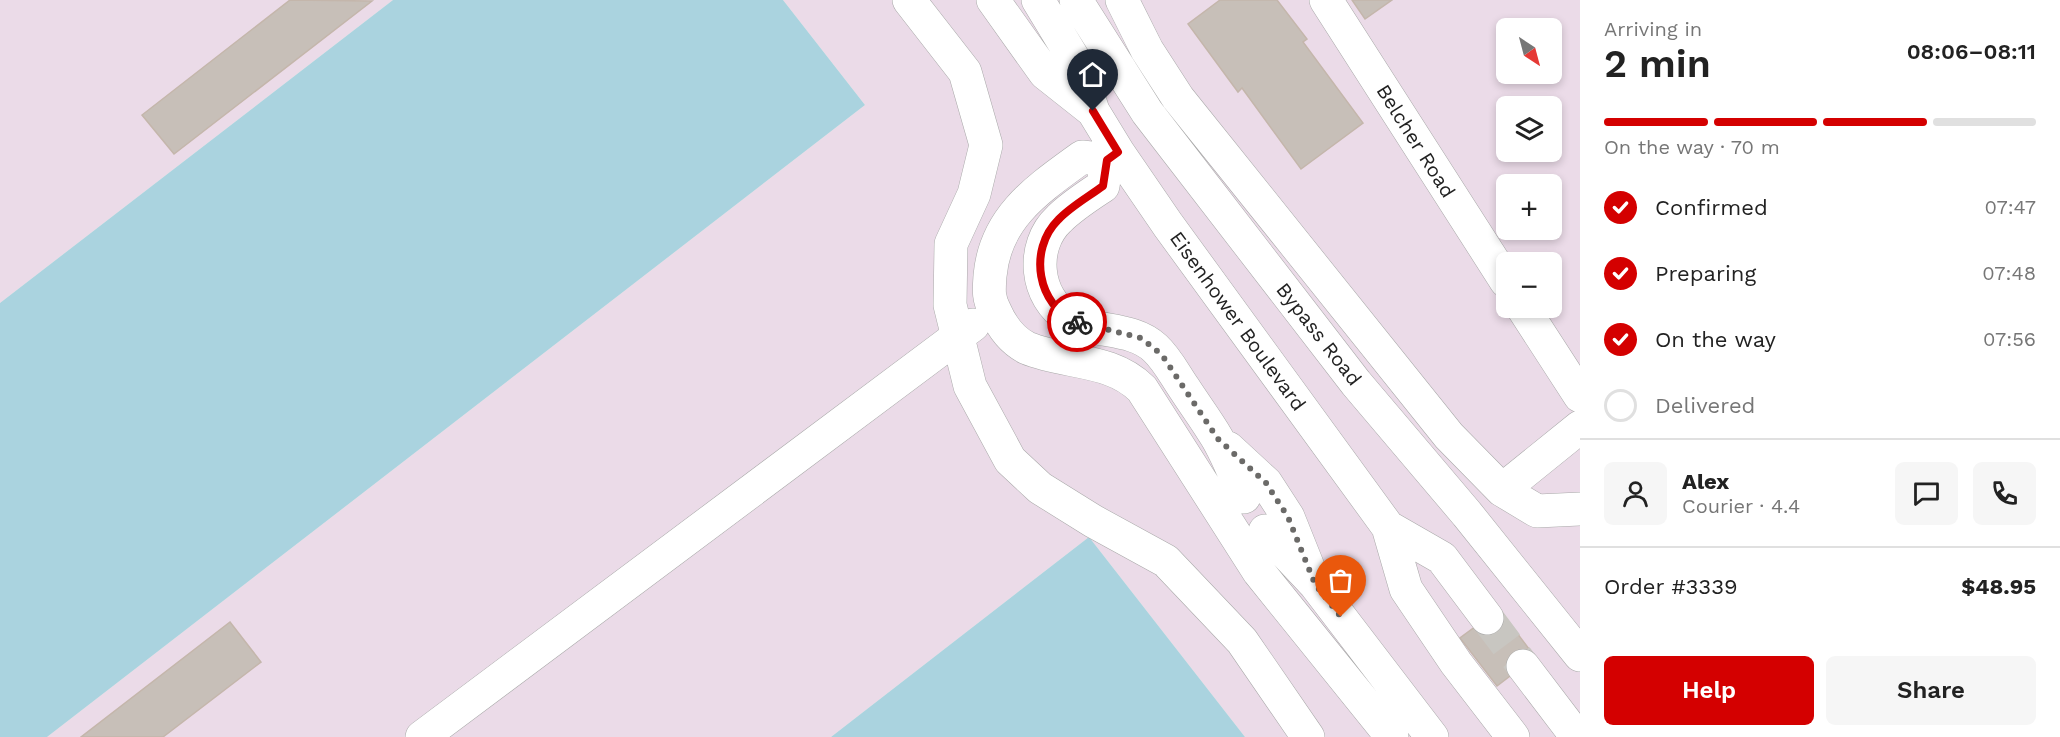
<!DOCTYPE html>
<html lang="en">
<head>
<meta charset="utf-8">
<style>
  :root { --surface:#fff; --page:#f6f6f6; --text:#222; --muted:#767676; --line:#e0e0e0; --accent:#d40000 }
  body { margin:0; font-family:"Work Sans",sans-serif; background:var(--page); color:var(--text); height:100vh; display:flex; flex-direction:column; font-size:22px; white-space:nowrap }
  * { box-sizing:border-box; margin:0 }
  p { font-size:20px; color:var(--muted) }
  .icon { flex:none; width:33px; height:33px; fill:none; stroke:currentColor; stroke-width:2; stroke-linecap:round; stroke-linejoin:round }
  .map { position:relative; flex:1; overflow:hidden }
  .side { display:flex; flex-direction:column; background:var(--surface); width:480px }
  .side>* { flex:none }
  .needle { width:39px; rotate:144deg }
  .fabs { position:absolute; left:1496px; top:18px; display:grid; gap:12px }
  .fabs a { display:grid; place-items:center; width:66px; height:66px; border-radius:9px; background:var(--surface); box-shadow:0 3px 9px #0003; font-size:30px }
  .pin { position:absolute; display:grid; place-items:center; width:51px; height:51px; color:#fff; margin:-62px -26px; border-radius:50% 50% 50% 0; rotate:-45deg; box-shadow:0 0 6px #0007 }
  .pin .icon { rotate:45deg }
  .courier { position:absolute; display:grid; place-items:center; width:60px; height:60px; margin:-30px; border:4px solid #d40000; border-radius:50%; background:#fff; color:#222; box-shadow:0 2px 8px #0007 }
  .head em { font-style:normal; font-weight:600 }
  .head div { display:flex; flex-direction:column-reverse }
  .head { display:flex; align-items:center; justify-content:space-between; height:102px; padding:0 24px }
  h1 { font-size:39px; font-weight:600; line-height:45px }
  .bar { display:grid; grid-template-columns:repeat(4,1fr); gap:9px 6px; align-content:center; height:72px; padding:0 24px }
  .bar i { height:8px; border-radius:4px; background:var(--line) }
  .bar .on { background:var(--accent) }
  .bar p { grid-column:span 4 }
  .line { display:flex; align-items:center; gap:15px; padding:0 24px; border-top:2px solid var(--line) }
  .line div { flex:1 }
  .round { display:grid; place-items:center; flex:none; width:63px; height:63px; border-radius:9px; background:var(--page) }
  ol { padding:0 24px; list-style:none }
  li { display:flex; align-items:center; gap:18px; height:66px }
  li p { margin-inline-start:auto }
  li .icon { padding:6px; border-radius:50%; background:var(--accent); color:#fff; stroke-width:4 }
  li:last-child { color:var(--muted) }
  li i { width:33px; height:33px; border:3px solid var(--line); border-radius:50% }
  .action { display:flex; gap:12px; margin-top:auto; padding:12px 24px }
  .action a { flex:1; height:69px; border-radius:9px; background:var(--accent); color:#fff; font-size:24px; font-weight:600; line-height:69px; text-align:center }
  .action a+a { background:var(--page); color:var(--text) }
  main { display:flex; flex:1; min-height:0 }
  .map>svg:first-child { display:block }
  .industrial { fill:#ebdbe8; fill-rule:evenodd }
  .water { fill:#aad3df }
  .building { fill:#c7bfb8; stroke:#c4b6ab; stroke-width:1.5 }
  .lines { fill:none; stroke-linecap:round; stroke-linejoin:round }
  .minor-tunnel { stroke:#c8c6c1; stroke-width:33; stroke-dasharray:33 16; stroke-linecap:butt }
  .minor-casing { stroke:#a9a9a9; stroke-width:34 }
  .minor { stroke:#fff; stroke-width:33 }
  .done { stroke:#6b6a68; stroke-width:6; stroke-dasharray:0 10.8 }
  .route { stroke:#d40000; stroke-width:8 }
  .labels { text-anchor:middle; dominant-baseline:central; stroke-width:4.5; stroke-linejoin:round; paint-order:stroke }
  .street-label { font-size:20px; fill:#222; stroke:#fff }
</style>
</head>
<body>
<main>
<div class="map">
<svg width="1580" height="737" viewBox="0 0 1580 737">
  <rect width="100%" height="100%" fill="#f2efe9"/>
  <path class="industrial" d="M0 0H393L0 303Z
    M783 0H1580V737H1245L1089 537 831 737H47L865 105ZM1506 28H1551V74H1506ZM1506 106H1551V152H1506ZM1506 184H1551V230H1506ZM1506 262H1551V308H1506Z"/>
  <path class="water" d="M393 0H783L865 105 47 737H0V303Z
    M1089 537 1245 737H831Z"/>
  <path class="building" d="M290 0 372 1 174 154 142 115Z
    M1220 0H1277L1307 39 1303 42 1363 123 1301 169 1242 88 1238 92 1188 24Z
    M1352 0H1392L1365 19Z
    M1499 609 1535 657 1497 686 1460 638Z
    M230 622 261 662 163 737H81Z"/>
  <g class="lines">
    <path class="minor-tunnel" d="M1487 618 1523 666"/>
    <defs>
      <path id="minor" d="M909 0 965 72 986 145 974 194 951 244 950 305 970 386 1010 460 1040 488 1093 521 1166 561 1242 641 1308 737
        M993 0 1045 73 1093 111
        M1038 0 1078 66 1093 111 1118 152 1168 225 1388 527 1406 589 1456 663 1513 737
        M1076 0 1147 112 1356 383 1467 514 1580 655
        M1122 0 1147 50 1178 98 1449 436 1502 490 1537 511 1580 509
        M1326 0 1506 281
        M1118 152 1107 160 1082 157C1038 189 995 217 990 276 989 290 988 298 995 311 1002 327 1011 340 1027 348 1066 364 1111 358 1142 389L1259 572 1392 737
        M1107 160 1103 186C1088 196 1072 206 1059 219 1030 246 1035 298 1069 318 1095 334 1131 326 1155 348 1167 359 1175 375 1184 388 1195 405 1207 421 1217 438 1228 457 1236 477 1244 497
        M1523 308 1580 396
        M1228 448 1266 483 1288 517 1308 567
        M1502 490 1580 427
        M1388 527 1442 558 1487 618
        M1265 531 1315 584 1432 737
        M1523 666 1577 737
        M422 737 973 325"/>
    </defs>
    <use href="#minor" class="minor-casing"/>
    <use href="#minor" class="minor"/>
  </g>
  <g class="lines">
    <path class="done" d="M1077 322 1141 338 1162 355 1218 439 1266 483 1288 517 1315 584 1341 617"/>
    <path class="route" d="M1077 322C1037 306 1028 250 1058 220 1070 207 1088 197 1103 186L1107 160 1118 152 1093 111"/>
  </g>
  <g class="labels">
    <g class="street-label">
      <text transform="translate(1416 141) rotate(58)">Belcher Road</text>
      <text transform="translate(1238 321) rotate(54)">Eisenhower Boulevard</text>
      <text transform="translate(1319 334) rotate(52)">Bypass Road</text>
    </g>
  </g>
</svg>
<div class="fabs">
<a><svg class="needle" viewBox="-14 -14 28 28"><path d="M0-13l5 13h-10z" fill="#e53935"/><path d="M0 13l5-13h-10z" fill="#767676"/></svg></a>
<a><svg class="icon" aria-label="layers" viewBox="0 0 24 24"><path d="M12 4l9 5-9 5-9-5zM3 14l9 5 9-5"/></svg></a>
<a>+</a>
<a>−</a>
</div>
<div class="pin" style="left:1341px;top:617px;background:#ea580c"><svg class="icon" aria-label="bag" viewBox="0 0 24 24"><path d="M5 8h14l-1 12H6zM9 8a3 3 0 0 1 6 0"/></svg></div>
<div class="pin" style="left:1093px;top:111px;background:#1f2937"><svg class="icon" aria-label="home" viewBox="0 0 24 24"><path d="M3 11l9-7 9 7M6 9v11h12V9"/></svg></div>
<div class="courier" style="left:1077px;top:322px"><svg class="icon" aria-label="bike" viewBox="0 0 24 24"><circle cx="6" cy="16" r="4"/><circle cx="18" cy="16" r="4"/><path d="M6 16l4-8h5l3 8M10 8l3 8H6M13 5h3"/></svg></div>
</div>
<section class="side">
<div class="head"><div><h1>2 min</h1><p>Arriving in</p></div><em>08:06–08:11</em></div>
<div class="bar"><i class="on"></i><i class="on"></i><i class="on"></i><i></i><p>On the way · 70 m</p></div>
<ol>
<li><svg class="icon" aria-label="check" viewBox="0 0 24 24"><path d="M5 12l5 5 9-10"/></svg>Confirmed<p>07:47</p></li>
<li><svg class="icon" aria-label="check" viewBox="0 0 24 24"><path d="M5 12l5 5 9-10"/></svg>Preparing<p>07:48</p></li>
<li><svg class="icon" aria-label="check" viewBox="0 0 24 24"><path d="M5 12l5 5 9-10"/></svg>On the way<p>07:56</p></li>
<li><i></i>Delivered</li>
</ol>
<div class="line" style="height:108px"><a class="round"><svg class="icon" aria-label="person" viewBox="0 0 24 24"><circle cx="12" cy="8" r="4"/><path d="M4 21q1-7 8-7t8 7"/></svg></a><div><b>Alex</b><p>Courier · 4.4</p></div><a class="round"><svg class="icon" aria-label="chat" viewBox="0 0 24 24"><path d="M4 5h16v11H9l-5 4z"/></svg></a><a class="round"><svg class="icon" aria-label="phone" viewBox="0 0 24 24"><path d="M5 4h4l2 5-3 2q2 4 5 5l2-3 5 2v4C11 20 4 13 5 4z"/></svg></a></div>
<div class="line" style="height:78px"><div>Order #3339</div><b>$48.95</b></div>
<div class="action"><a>Help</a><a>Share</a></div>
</section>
</main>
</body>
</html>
